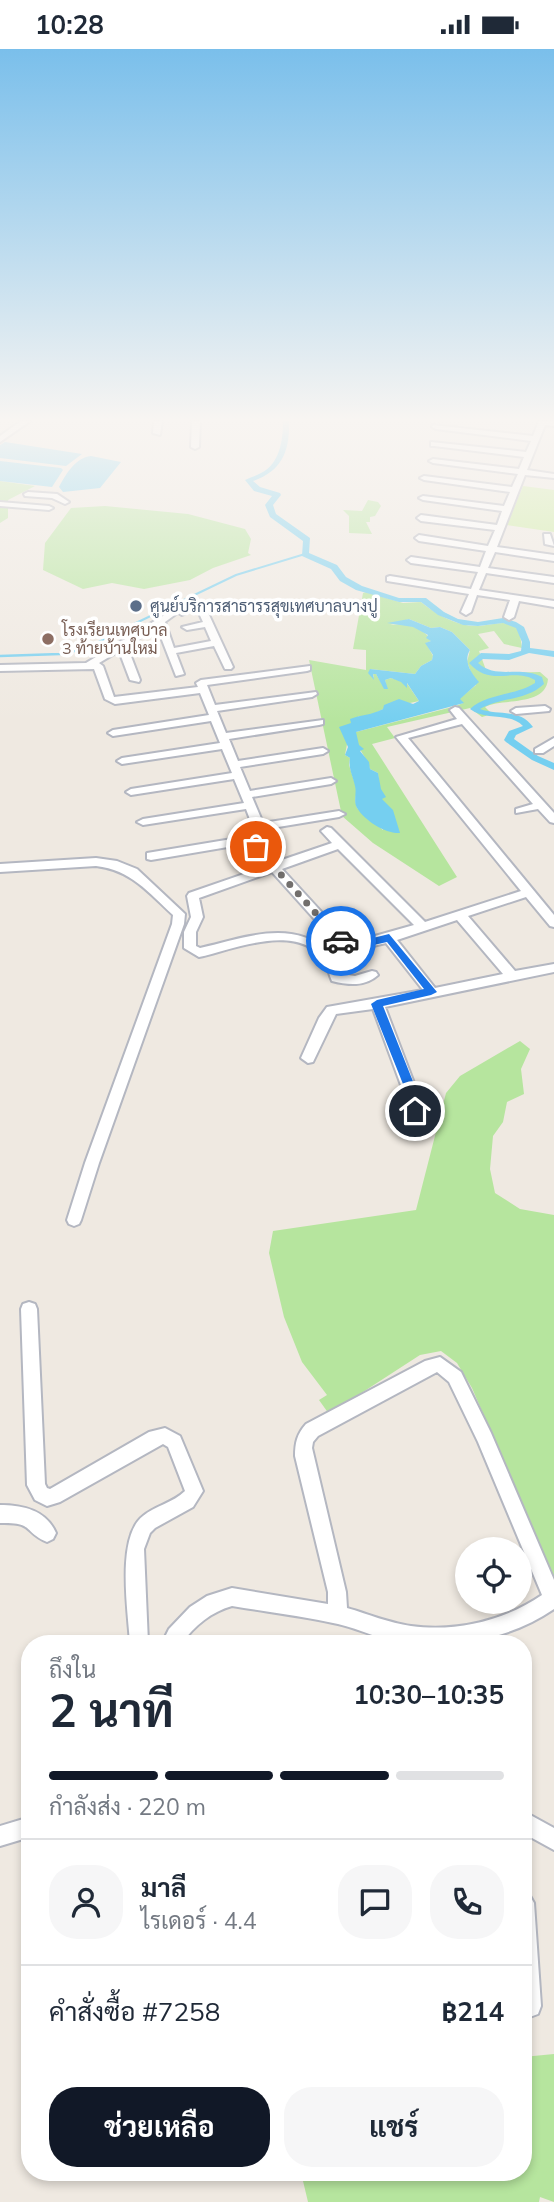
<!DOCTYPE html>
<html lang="th">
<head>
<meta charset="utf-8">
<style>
  :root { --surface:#fff; --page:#f6f6f7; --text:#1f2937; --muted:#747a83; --line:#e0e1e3; --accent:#111827 }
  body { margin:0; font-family:Mulish,Sarabun,sans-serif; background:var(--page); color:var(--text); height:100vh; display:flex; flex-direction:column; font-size:26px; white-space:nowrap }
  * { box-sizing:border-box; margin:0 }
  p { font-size:23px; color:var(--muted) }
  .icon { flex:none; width:38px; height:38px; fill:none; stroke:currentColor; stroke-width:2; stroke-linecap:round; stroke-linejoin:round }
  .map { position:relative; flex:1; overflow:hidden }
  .side { position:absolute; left:21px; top:1586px; width:511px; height:546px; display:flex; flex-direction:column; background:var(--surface); border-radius:28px; box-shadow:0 4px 10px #0003 }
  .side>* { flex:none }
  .controls { position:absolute; left:455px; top:1488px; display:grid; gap:14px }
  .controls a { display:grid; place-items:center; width:77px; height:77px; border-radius:50%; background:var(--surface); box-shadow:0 4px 10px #0003; font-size:35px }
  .pin { position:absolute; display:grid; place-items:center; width:60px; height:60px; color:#fff; margin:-30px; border:4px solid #fff; border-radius:50%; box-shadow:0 2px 7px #0007 }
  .courier { position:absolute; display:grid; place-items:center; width:70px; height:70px; margin:-35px; border:5px solid #1a73e8; border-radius:50%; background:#fff; color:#222; box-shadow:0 2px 9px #0007 }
  .headline em { font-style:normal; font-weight:700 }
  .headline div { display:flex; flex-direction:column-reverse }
  .headline { display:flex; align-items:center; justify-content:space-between; height:119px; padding:0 28px }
  h1 { font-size:46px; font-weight:700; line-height:52px }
  .bar { display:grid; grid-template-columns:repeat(4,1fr); gap:10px 7px; align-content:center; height:84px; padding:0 28px }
  .bar i { height:9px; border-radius:5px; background:var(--line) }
  .bar .active { background:var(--accent) }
  .bar p { grid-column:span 4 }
  .line { display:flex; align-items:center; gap:18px; padding:0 28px; border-top:2px solid var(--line) }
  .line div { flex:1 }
  .round { display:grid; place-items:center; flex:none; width:74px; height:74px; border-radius:28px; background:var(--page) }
  .cta { display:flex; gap:14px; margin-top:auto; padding:14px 28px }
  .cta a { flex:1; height:80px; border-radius:28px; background:var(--accent); color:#fff; font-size:28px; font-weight:700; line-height:80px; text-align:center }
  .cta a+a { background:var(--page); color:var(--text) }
  .status { display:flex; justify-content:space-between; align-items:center; height:49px; padding:0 35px; background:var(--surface); direction:ltr }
  .status svg { height:19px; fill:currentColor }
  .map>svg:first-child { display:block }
  .green { fill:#b6e59e; fill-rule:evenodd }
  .pitch { fill:#c9ec9a }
  .water { fill:#75cff0 }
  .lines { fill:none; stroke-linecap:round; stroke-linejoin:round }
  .stream-far1 { stroke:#75cff0; stroke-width:2 }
  .stream { stroke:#75cff0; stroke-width:2.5 }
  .canal { fill:#75cff0; fill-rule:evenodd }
  .minor-casing { stroke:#b4b7c1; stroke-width:4 }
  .minor { fill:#fff; fill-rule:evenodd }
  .route { fill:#1a73e8 }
  .done { stroke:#726f6d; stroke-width:7; stroke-dasharray:0 12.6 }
  .service-dot { fill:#5c6f8a; stroke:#fff; stroke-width:2.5 }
  .education-dot { fill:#8d6e63; stroke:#fff; stroke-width:2.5 }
  .labels { text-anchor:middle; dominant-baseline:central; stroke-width:7; stroke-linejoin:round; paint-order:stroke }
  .far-service-label { font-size:16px; fill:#4e5e75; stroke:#fff; text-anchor:start }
  .far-education-label { font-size:16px; fill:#785e54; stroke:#fff; text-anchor:start }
</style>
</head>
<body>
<div class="status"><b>10:28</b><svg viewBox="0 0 49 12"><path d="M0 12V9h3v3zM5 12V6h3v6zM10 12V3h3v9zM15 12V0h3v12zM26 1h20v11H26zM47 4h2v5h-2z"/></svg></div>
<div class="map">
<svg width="554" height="2153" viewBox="0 0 554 2153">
  <rect width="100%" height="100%" fill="#efe9e1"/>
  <path class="green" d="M0 432 35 437 8 451V469L0 474Z
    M368 451 378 453 381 457 375 467 370 468V473H366L372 485 349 484V467L343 461 362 462Z
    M105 457 188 465 245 480 251 490 248 504 251 506 213 519 190 531 144 540 112 534 83 540 43 521 45 494 71 459Z
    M366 543 403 554 421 553C436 565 456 577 476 577 492 577 504 569 519 579L522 599 504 595 494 582 478 585 489 599 479 602 486 621 492 624 540 623 548 630C546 658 501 649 485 658L492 665 482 668 470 659 387 678 395 689 372 695 457 828 439 837 373 794 342 767 309 611 366 621V601L353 600 363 544ZM409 570 431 579 440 578 452 583 470 601 467 613 476 636 459 650 463 654 456 657 356 683C354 698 367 707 370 720L378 724 383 781 357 759 355 751 357 741 349 716 350 709 345 706 351 674 359 667H370L383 660 419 652 406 633 391 629 385 631 387 640H385L376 625 373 624 374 630 370 620 415 625 421 617 432 611 433 607 426 594 431 592C425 578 404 573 390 576Z
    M520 992 530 1000 521 1020 524 1045 507 1053 503 1073 493 1087 490 1120 495 1144 520 1160 554 1166V1530L472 1339 457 1314 441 1302 420 1306 329 1365 319 1351 327 1346 302 1313 284 1268 269 1204 273 1182 416 1161 446 1044 460 1027Z
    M554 2005V2153L540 2148 539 2153H308L303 2132 304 2123H523V2008Z"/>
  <path class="pitch" d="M523 437 554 441V483L507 476Z"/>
  <path class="water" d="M5 393 82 405 66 417 0 409V396Z
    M91 407 121 413 100 439 63 443 59 438C66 425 75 409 91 407Z
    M0 412 61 419 63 421 52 438 0 432Z
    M409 570 431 579 440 578 452 583 470 601C463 612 471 624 479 633L460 650 464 654 356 683 359 696 364 700 360 702 369 713 370 720 378 724 381 740 386 748 382 750 393 761 400 784C386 785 365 772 357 759 353 752 357 744 355 737 353 727 348 719 350 709L345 706 348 698 339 678 351 674 350 670C363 665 369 667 383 660L384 656 399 650 413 655 419 652 407 634V639L401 633 391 629 385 631 388 640H384L376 625H373L374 631 368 624 370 620 415 625 421 617 432 611 433 606 425 594 431 592 426 589 428 586 413 578 387 574Z"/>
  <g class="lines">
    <path class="stream-far1" d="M111 586 236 526 305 505"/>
    <path class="stream" d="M0 607 60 605 89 599 114 584"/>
    <path class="canal" d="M283 372H289C290 402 282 422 253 432L260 438 280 444 281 446 273 456 276 465 310 489 309 504 337 516 346 528 362 537 399 549H426L444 563 458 570 478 573 503 569 516 573 524 578 530 593V599L554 602V608L529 604 509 611 483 610 478 614C497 631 519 616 542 628L544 635C526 652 501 648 480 660 499 667 520 659 533 678L516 686 514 690 538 707 554 714V721L532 711 506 693 504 691 509 682 523 677C509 663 485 672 470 660 487 644 515 647 535 634V631C511 618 492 639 469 614L481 604 509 605 521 602 522 593 516 579 503 574 478 577 463 576 438 566 421 553H399L356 541 340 532 331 520 302 507 303 492 270 468 265 456 272 447 254 442 245 431C251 428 256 427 261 424 280 415 283 391 283 372Z"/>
    <defs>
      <path id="minor" d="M21 372H30L0 393V387Z
        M154 372H162L160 386 153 384Z
        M192 372H200L199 398 195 400 191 398Z
        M539 372 554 373V377L545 376 527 421 554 425V429L525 426 497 498 554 506V512L495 503 488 519 554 528V534L486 524 479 541 554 552V558L519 552 514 568 509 571 504 568 510 551 477 546 471 563 466 566 461 563 469 545 387 532V528L390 527 471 540 478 523 411 514 407 511 411 508 480 518 486 502 419 492 415 489 419 486 488 497 495 481 421 472 417 469 421 466 497 476 502 462 423 451 419 449 423 447 504 457 510 443 424 431 420 429 424 427 512 438 518 425 433 414 429 412 433 410 519 420 524 408 434 397H431V393L526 403 531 392 436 380 432 378 433 376 533 387Z
        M28 443 57 445 69 453 65 455 52 449 25 447 24 445Z
        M0 453 49 457 53 459 49 461 0 457Z
        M544 485H550L554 497 545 495Z
        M196 553 204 555 233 618 231 620H225L214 597 176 604 184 625 176 627 157 578 127 597 140 631 139 633 130 631 119 602 99 614 103 617 114 648 198 638 196 634 201 631 310 617V621L307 622 207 636 215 656 316 643 317 645 312 648 217 662 226 684 323 671V675L319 676 229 690 238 712 323 699 328 702 323 705 240 718 250 742 331 729 336 732 331 735 252 748 263 774 339 762 345 765 339 768 266 780 269 788 263 792 151 811 147 810V804L256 786 246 760 143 776 137 773 143 770 244 754 234 730 131 746 126 743 131 740 232 724 222 700 122 715 117 712 122 709 220 694 211 672 113 687 108 684 113 681 209 666 200 644 115 655 105 650 94 620 0 622V616L86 614 171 562 176 565 165 573 174 599 211 592 205 578 187 581 182 578 203 573 197 560 182 566 177 563Z
        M545 657 550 660 549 662 516 665 511 662 516 659Z
        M455 658 459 659 554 764V774L550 773 538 760 516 764V760L533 755 462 675 408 689 554 866V878L550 877 526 848 468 867 515 922 554 915V923L385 958 422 1055 418 1073H408L406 1069 408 1055 373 960 336 965 313 1013 308 1014 301 1009 319 969 327 958 423 941 386 894 347 903 343 902 272 823 199 849 203 868 196 883V897L200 899C245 889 291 869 330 903L336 900 340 901 342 904 337 911 341 925 355 927 372 922 376 923 378 926C365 938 348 936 332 932 329 926 328 917 324 911 297 873 235 900 199 908L184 899V883L191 868 187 847 189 844 267 817 252 801V795H260L276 813 332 794 321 782 327 778 331 779 425 873 521 842 396 688 457 670 450 661ZM338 800 414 876 350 894 282 820ZM457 871 503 925 435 939 397 891Z
        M554 689V697L543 704H535V700Z
        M96 809 117 812 137 820 185 865 184 875 99 1114 81 1171 79 1175 74 1177 69 1175 67 1171 85 1114 172 875 173 866C148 843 131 821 96 817L0 823V815Z
        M29 1253 35 1255 37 1260 45 1435 47 1439 50 1440 149 1383 165 1379 180 1387 203 1442 193 1458 155 1479 150 1484 144 1500 148 1594H130C128 1562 116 1488 143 1467 156 1456 173 1454 185 1442L168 1398 163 1395 60 1453 47 1457 35 1451 27 1436 21 1260 23 1255Z
        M440 1308 461 1323 491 1384 554 1531V1560C510 1590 458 1599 405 1594 383 1592 360 1580 338 1575 303 1567 267 1563 232 1557 211 1563 194 1577 182 1594H162L169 1580 190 1558 207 1547 232 1539 328 1555V1543L295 1407C295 1394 297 1385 306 1375L425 1312ZM437 1323 449 1333 478 1393 542 1546C504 1572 456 1583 411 1577 389 1574 368 1565 347 1559L346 1543 312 1399 313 1393 318 1387Z
        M0 1456C23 1456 46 1461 56 1484L53 1490 47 1493C23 1483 35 1473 0 1474Z
        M523 1762 554 1779V1801L523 1784Z
        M30 1768V1788L0 1797V1777Z
        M523 1844 530 1847 534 1854 541 1957 538 1965 530 1968 523 1965Z"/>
    </defs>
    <use href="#minor" class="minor-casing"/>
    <use href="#minor" class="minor"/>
  </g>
  <linearGradient id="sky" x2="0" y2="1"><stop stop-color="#7abfeb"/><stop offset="0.55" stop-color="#f8f5f2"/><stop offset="1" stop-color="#f8f5f2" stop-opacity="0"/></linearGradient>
  <rect width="554" height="674" fill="url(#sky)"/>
  <path class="route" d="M389 885 437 943 431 946 383 957 418 1045 421 1062 415 1066 410 1062 407 1045 371 955 377 951 424 940 387 893 347 902 336 892 341 889 349 895Z"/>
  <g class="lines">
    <path class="done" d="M256 798 341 892"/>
  </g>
  <circle class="service-dot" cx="136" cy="557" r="7"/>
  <circle class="education-dot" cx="48" cy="590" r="7"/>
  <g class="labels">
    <g class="far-service-label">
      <text x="150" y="557">ศูนย์บริการสาธารรสุขเทศบาลบางปู</text>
    </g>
    <g class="far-education-label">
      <text x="62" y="581">โรงเรียนเทศบาล<tspan x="62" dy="18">3 ท้ายบ้านใหม่</tspan></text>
    </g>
  </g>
</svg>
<div class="controls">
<a><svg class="icon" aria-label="locate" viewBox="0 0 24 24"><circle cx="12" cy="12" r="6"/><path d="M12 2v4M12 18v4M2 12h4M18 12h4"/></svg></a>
</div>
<div class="pin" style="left:256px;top:798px;background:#ea580c"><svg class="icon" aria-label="bag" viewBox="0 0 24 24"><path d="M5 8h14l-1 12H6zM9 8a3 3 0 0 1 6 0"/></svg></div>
<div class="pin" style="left:415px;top:1062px;background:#1f2937"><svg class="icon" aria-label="home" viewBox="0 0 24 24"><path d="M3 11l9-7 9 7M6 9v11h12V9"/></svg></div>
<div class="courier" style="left:341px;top:892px"><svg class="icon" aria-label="car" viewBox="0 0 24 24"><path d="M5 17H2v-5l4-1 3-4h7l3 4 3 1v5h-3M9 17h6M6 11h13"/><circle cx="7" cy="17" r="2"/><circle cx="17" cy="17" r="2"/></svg></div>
<section class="side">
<div class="headline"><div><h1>2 นาที</h1><p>ถึงใน</p></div><em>10:30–10:35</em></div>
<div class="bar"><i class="active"></i><i class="active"></i><i class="active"></i><i></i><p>กำลังส่ง · 220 m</p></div>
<div class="line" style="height:126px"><a class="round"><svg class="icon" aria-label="person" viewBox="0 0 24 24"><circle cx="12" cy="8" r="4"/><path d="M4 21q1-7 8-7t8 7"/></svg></a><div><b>มาลี</b><p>ไรเดอร์ · 4.4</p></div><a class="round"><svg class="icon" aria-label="chat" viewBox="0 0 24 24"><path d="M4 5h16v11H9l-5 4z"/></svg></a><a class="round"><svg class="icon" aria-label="phone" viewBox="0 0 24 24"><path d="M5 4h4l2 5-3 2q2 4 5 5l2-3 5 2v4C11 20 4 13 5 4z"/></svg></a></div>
<div class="line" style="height:91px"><div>คำสั่งซื้อ #7258</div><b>฿214</b></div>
<div class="cta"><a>ช่วยเหลือ</a><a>แชร์</a></div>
</section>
</div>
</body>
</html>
